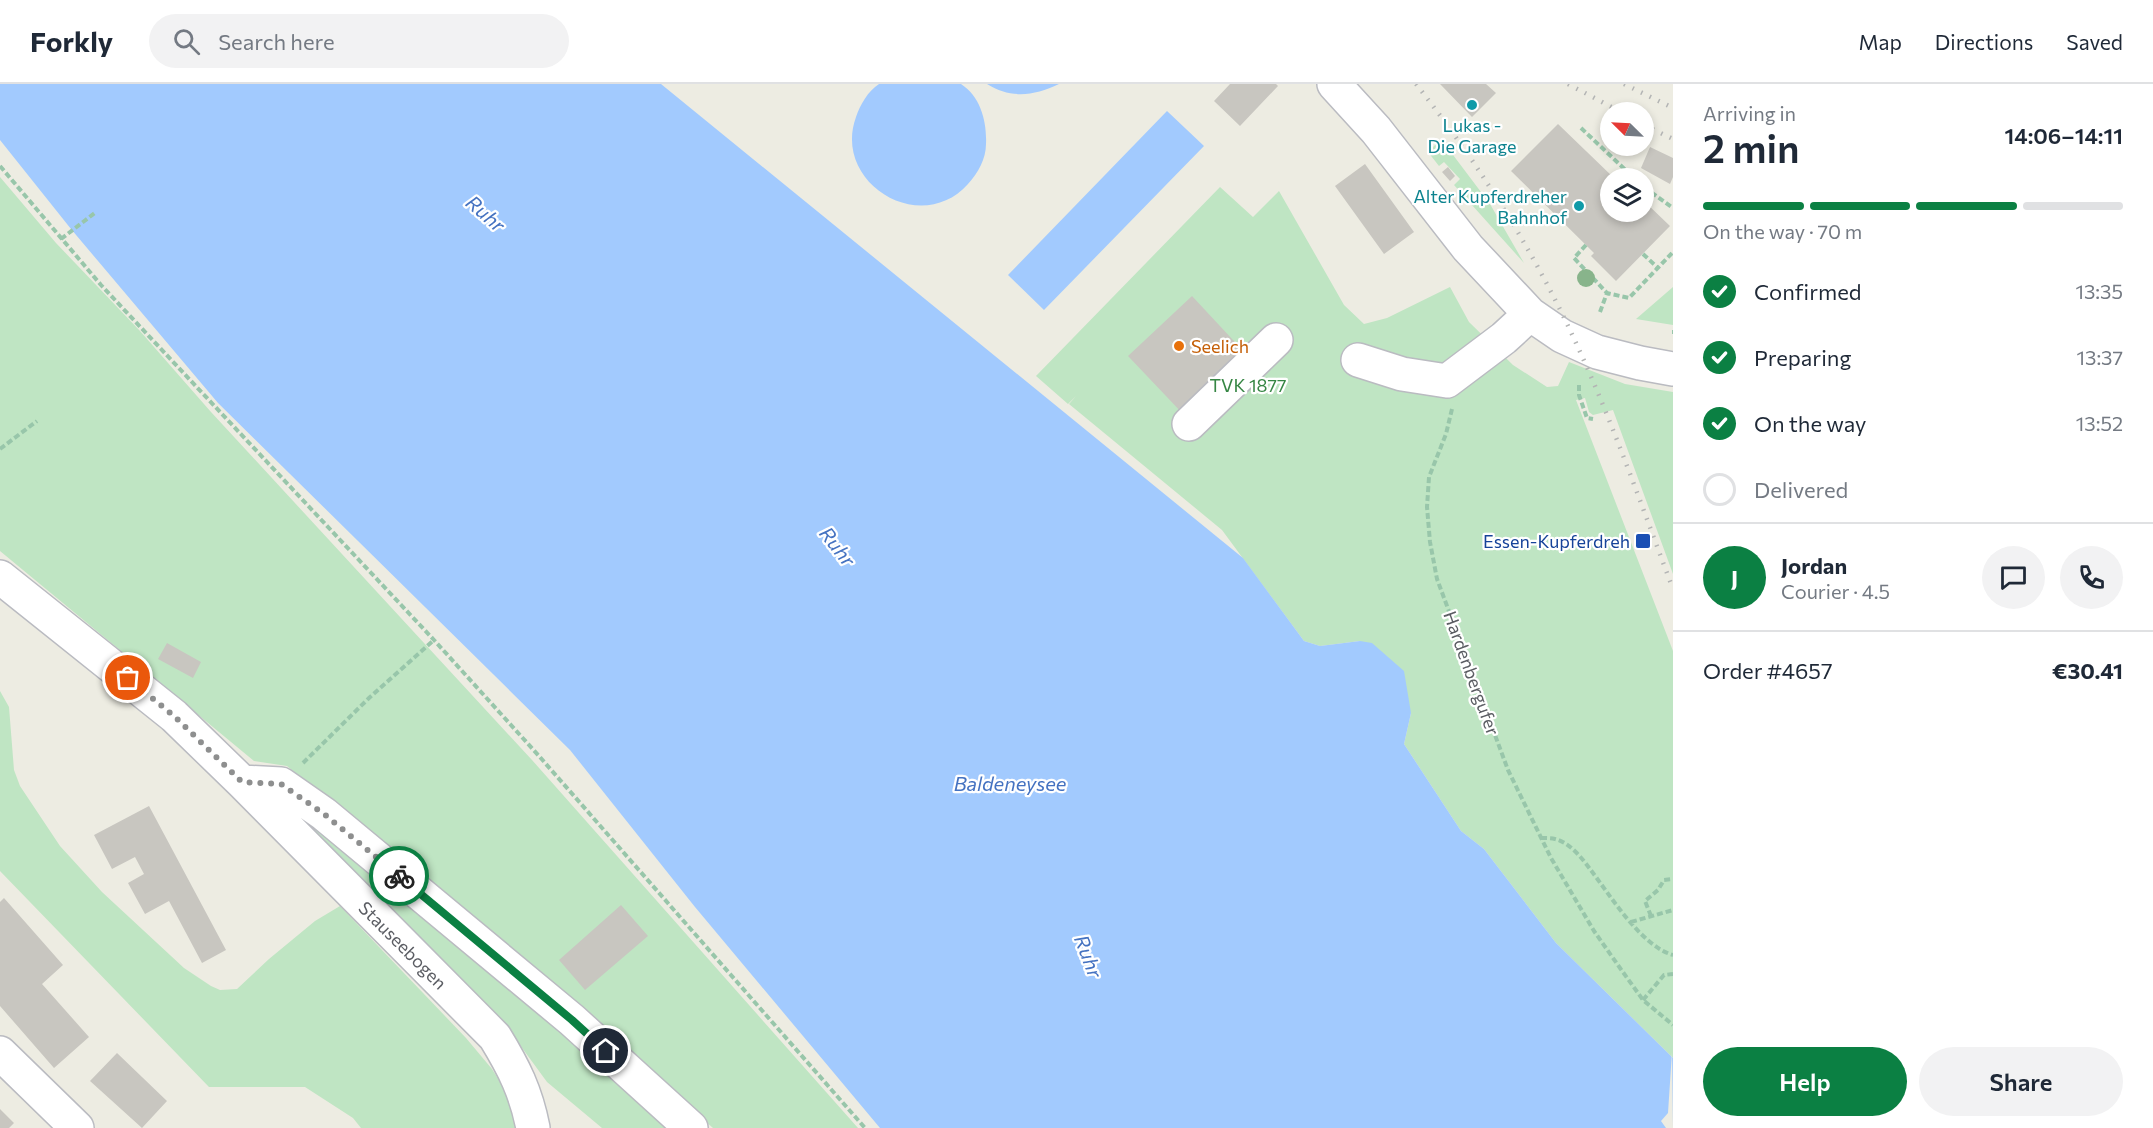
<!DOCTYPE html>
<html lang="en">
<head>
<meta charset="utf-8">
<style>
  :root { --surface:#fff; --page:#f2f2f3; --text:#1f2937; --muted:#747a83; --line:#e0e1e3; --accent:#0b8043 }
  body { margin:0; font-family:Commissioner,sans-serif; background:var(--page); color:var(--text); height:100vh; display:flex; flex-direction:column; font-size:22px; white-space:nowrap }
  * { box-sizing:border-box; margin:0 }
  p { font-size:20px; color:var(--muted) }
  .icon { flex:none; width:33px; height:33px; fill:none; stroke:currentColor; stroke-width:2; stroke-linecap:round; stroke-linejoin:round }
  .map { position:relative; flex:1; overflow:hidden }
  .side { display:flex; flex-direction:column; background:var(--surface); width:480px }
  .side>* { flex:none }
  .needle { width:39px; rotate:294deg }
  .controls { position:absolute; left:1600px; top:18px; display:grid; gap:12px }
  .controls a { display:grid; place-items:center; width:54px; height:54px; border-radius:50%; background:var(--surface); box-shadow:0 3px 9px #0003; font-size:30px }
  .pin { position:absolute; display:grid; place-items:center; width:51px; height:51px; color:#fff; margin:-26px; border:3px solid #fff; border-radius:50%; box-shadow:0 2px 6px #0007 }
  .courier { position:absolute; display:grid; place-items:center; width:60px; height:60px; margin:-30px; border:4px solid #0b8043; border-radius:50%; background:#fff; color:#222; box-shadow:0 2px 8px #0007 }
  .headline em { font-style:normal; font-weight:600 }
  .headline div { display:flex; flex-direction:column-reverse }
  .headline { display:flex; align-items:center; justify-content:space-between; height:102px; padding:0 30px }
  h1 { font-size:39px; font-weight:600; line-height:45px }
  .bar { display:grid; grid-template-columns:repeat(4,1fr); gap:9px 6px; align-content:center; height:72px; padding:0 30px }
  .bar i { height:8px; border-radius:4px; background:var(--line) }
  .bar .current { background:var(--accent) }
  .bar p { grid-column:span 4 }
  .line { display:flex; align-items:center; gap:15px; padding:0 30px; border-top:2px solid var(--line) }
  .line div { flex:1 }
  .round { display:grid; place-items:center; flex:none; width:63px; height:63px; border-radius:32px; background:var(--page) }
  ol { padding:0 30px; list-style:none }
  li { display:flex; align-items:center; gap:18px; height:66px }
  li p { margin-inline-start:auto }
  li .icon { padding:6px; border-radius:50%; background:var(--accent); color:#fff; stroke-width:4 }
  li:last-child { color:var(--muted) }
  li i { width:33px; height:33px; border:3px solid var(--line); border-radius:50% }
  .cta { display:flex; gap:12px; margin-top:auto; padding:12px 30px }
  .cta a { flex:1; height:69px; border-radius:36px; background:var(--accent); color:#fff; font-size:24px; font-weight:600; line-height:69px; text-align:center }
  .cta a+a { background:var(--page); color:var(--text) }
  header { display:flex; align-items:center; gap:36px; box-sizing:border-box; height:84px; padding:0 30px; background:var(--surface); border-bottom:2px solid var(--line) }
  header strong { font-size:28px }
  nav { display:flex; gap:33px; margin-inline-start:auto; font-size:21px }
  .search { width:420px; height:54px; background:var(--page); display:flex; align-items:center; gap:15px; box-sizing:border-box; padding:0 21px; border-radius:33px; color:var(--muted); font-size:22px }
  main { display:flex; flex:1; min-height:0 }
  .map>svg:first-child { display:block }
  .green { fill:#bfe5c3 }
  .water { fill:#a2cafe }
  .pier { fill:#edece2 }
  .building { fill:#c8c6c0 }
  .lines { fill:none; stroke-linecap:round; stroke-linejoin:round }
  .minor-casing { stroke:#babbc1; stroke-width:36 }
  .path { stroke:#98c6aa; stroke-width:4; stroke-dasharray:6 3; stroke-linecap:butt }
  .minor { stroke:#fff; stroke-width:33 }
  .rail { stroke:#b3b4b4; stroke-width:4.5; stroke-dasharray:1.5 8; stroke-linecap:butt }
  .tree { fill:#88b48b }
  .done { stroke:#8e8f8f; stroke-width:6; stroke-dasharray:0 10.8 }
  .route { stroke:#0b8043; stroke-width:8 }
  .culture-dot { fill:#0f9aa8; stroke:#fff; stroke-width:2 }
  .food-dot { fill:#e8710a; stroke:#fff; stroke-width:2 }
  .transit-dot { fill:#1a4fb4; stroke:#fff; stroke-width:2 }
  .labels { text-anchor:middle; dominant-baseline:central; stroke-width:4.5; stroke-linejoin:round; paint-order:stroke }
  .culture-label { font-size:18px; fill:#0d838f; stroke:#fff }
  .food-label { font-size:18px; fill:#c56008; stroke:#fff; text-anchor:start }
  .park-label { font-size:18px; fill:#368644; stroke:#fff }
  .transit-label { font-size:18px; fill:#164399; stroke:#fff; text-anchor:end }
  .street-label { font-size:18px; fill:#5b5d63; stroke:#fff }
  .water-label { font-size:20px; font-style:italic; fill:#4472c1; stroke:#fff }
</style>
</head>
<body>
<header>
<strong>Forkly</strong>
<div class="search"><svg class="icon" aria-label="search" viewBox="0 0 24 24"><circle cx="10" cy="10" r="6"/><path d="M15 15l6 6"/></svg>Search here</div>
<nav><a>Map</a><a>Directions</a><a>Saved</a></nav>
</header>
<main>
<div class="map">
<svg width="1673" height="1044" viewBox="0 0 1673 1044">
  <rect width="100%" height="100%" fill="#edece2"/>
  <path class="green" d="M1441 55 1490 120 1524 179 1454 101 1460 95 1444 78 1439 82 1428 68Z
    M0 93 56 159 140 247 211 328 532 676 858 1044H713L583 929 287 682 254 677 0 467Z
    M1220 103 1253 133 1279 107 1344 221 1364 240 1387 234 1450 203 1469 238 1513 281 1547 303 1558 302 1569 278 1625 300 1673 308V490L1613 326 1593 331 1589 328 1585 314 1576 316 1673 567V974L1556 859 1484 765 1461 747 1404 660 1411 629 1360 557 1320 562 1304 557 1222 446 1069 320 1076 312 1068 320 1036 292Z
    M1673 203V241L1636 235Z
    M0 607 9 623 14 686 20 702 60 762 102 808 184 884 211 902 220 906 237 905 269 875 315 837 340 822 466 954 492 985 511 1016 518 1044H361L353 1034 305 1003H209L0 787Z
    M287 712 674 1044H602L547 998 503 938 281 716Z"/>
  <path class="water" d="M0 0H661L1243 474 1304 557 1320 562 1360 557 1372 559 1404 587 1411 629 1404 660 1461 747 1484 765 1556 859 1673 974V1044H880L695 823 570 666 218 319 71 145 0 56Z
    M879 0H961C981 13 987 38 986 60 986 75 978 89 968 100 921 153 832 99 856 33 860 21 868 7 879 0Z
    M987 0H1059C1034 12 1011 15 987 0Z
    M1167 27 1204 62 1044 226 1008 191Z"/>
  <path class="pier" d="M1672 968 1673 1044H1666L1661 1037 1668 1029Z"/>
  <path class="building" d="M1230 0H1276L1278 2 1240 42 1214 17Z
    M1440 0H1486L1496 9 1472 33Z
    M1558 40 1614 94H1611V128H1644V117L1670 142 1616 197 1591 172 1594 169 1511 87Z
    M1650 63 1673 74V93L1670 100 1641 84Z
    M1365 80 1414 148 1384 170 1335 102Z
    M1448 83 1455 92 1450 97 1442 88Z
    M1192 212 1247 271 1184 331 1128 272Z
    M167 559 201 578 193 594 158 575Z
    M149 722 226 866 202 879 169 817 145 830 128 799 144 790 135 773 112 785 94 751Z
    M4 814 63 881 42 900 89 953 54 984 0 922V818Z
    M621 821 648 852 585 906 559 876Z
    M117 969 167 1017 142 1044 90 997Z
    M0 1025 14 1039 9 1044H0Z"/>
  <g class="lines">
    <defs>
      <path id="minor" d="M1334 0 1376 46 1468 164 1530 230 1562 252 1597 268 1640 279 1673 285
        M1358 276 1402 290 1447 297 1504 254 1530 230
        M1189 340 1276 256
        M0 493 174 632 242 698 495 953C514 984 526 1008 533 1044
        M242 698 281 700 324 730 572 936 691 1044
        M0 969 77 1044"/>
    </defs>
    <use href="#minor" class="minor-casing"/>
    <path class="path" d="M1581 44 1634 94
      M0 82 101 201 434 556 539 672 865 1044
      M1644 103 1673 124
      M61 155 96 128
      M1586 161 1574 174 1607 209
      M1643 170 1657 183
      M1600 228 1607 209 1629 214 1673 168
      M1672 248H1673
      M1579 301V311L1587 334 1593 335
      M1452 325 1446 350 1429 393 1427 423 1430 458 1437 495 1508 686 1551 774 1594 847 1620 884 1643 916 1673 941
      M0 365 37 337
      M303 679 369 614 434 556
      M1541 754C1546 754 1551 754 1555 755 1570 759 1581 773 1590 785 1610 811 1641 862 1673 871
      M1651 832 1645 817 1658 806 1664 796 1673 795
      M1631 838 1673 826
      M1643 916 1664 891 1673 890"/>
    <use href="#minor" class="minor"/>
    <path class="rail" d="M1416 0C1478 79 1534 167 1576 259 1613 339 1642 423 1673 505
      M1568 0 1621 28
      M1624 0 1673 24
      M1644 41 1673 55"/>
  </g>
  <circle class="tree" cx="1586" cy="194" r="9"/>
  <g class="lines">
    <path class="done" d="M128 594 174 632 242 698 281 700 324 730 399 792"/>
    <path class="route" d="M399 792 572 936 606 967"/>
  </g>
  <g class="culture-dot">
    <circle cx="1472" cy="21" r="6"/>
    <circle cx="1579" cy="122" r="6"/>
  </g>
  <circle class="food-dot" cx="1179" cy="262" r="6"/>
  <rect class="transit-dot" x="1635" y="449" width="16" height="16" rx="3"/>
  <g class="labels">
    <g class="culture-label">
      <text x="1472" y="41">Lukas -<tspan x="1472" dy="21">Die Garage</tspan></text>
      <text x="1567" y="112" text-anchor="end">Alter Kupferdreher<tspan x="1567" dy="21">Bahnhof</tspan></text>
    </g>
    <g class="food-label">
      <text x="1191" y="262">Seelich</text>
    </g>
    <g class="park-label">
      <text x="1248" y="301">TVK 1877</text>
    </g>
    <g class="transit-label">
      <text x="1630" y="457">Essen-Kupferdreh</text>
    </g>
    <g class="street-label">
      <text transform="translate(1472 589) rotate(70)">Hardenbergufer</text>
      <text transform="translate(403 861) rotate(45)">Stauseebogen</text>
    </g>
    <g class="water-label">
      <text transform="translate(486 129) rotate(41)">Ruhr</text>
      <text transform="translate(838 462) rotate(52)">Ruhr</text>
      <text x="1010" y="699">Baldeneysee</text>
      <text transform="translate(1089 872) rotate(69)">Ruhr</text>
    </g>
  </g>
</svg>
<div class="controls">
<a><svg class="needle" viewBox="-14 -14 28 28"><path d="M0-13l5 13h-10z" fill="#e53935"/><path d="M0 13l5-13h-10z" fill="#747a83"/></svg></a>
<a><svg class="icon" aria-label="layers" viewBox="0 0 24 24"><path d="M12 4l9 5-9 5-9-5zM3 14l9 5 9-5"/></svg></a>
</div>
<div class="pin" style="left:128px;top:594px;background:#ea580c"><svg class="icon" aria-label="bag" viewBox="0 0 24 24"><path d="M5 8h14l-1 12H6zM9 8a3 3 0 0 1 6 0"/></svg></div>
<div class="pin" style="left:606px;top:967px;background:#1f2937"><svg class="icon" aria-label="home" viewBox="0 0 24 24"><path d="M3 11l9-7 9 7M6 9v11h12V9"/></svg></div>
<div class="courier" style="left:399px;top:792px"><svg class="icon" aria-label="bike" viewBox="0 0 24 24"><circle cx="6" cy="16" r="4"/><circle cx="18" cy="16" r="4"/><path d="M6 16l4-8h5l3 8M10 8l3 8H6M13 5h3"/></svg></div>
</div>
<section class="side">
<div class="headline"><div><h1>2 min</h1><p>Arriving in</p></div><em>14:06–14:11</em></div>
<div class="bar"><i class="current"></i><i class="current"></i><i class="current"></i><i></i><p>On the way · 70 m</p></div>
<ol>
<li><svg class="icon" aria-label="check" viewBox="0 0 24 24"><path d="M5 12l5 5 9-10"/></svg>Confirmed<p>13:35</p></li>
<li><svg class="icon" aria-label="check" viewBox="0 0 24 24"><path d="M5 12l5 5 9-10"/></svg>Preparing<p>13:37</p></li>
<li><svg class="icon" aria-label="check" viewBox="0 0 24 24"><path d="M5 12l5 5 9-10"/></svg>On the way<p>13:52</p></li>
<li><i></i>Delivered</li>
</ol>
<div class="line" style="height:108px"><b class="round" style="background:var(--accent);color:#fff">J</b><div><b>Jordan</b><p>Courier · 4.5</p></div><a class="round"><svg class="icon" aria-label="chat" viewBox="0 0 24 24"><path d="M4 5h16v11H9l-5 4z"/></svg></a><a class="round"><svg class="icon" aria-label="phone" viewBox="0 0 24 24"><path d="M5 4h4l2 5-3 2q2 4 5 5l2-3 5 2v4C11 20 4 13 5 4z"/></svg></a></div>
<div class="line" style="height:78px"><div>Order #4657</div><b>€30.41</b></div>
<div class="cta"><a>Help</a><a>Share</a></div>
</section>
</main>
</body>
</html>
